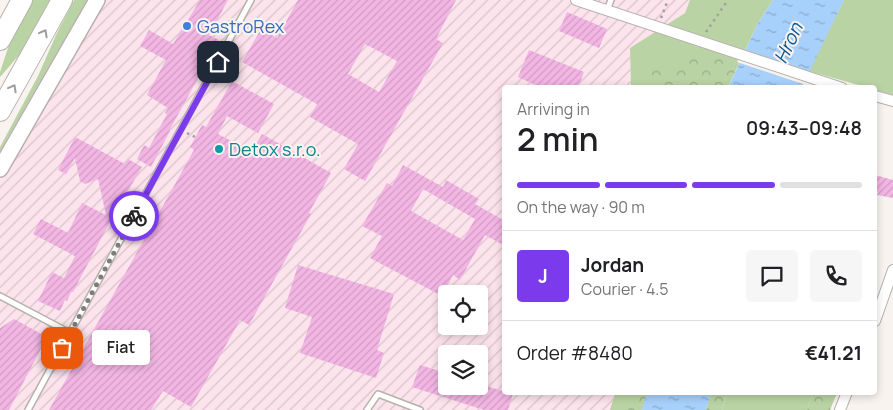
<!DOCTYPE html>
<html lang="en">
<head>
<meta charset="utf-8">
<style>
  :root { --surface:#fff; --page:#f6f6f6; --text:#202124; --muted:#757577; --line:#e0e0e0; --accent:#7c3aed }
  body { margin:0; font-family:Manrope,sans-serif; background:var(--page); color:var(--text); height:100vh; display:flex; flex-direction:column; font-size:19px; white-space:nowrap }
  * { box-sizing:border-box; margin:0 }
  p { font-size:16px; color:var(--muted) }
  .icon { flex:none; width:28px; height:28px; fill:none; stroke:currentColor; stroke-width:2; stroke-linecap:round; stroke-linejoin:round }
  .map { position:relative; flex:1; overflow:hidden }
  .sheet { position:absolute; left:502px; top:85px; width:375px; height:310px; display:flex; flex-direction:column; background:var(--surface); border-radius:5px; box-shadow:0 2px 8px #0003 }
  .sheet>* { flex:none }
  .fabs { position:absolute; left:438px; top:285px; display:grid; gap:10px }
  .fabs a { display:grid; place-items:center; width:50px; height:50px; border-radius:5px; background:var(--surface); box-shadow:0 2px 8px #0003; font-size:25px }
  .pin { position:absolute; display:grid; place-items:center; width:42px; height:42px; color:#fff; margin:-21px; border-radius:10px; box-shadow:0 2px 8px #0006 }
  .courier { position:absolute; display:grid; place-items:center; width:50px; height:50px; margin:-25px; border:4px solid #7c3aed; border-radius:50%; background:#fff; color:#222; box-shadow:0 1px 6px #0007 }
  .bubble { position:absolute; height:35px; border-radius:5px; background:var(--surface); box-shadow:0 2px 8px #0003; font-size:16px; font-weight:600; line-height:35px; text-align:center }
  .summary em { font-style:normal; font-weight:600 }
  .summary div { display:flex; flex-direction:column-reverse }
  .summary { display:flex; align-items:center; justify-content:space-between; height:85px; padding:0 15px }
  h1 { font-size:32px; font-weight:600; line-height:38px }
  .bar { display:grid; grid-template-columns:repeat(4,1fr); gap:8px 5px; align-content:center; height:60px; padding:0 15px }
  .bar i { height:6px; border-radius:4px; background:var(--line) }
  .bar .active { background:var(--accent) }
  .bar p { grid-column:span 4 }
  .line { display:flex; align-items:center; gap:12px; padding:0 15px; border-top:1px solid var(--line) }
  .line div { flex:1 }
  .round { display:grid; place-items:center; flex:none; width:52px; height:52px; border-radius:5px; background:var(--page) }
  .map>svg:first-child { display:block }
  .industrial { fill:url(#industrial-furrows); fill-rule:evenodd }
  .grass { fill:#bad3a4 }
  .forest { fill:url(#forest-crowns) }
  .water { fill:url(#water-ripples) }
  .pier { fill:#f9f3ef }
  .building { fill:url(#building-hatch); fill-rule:evenodd }
  .lines { fill:none; stroke-linecap:round; stroke-linejoin:round }
  .service-casing { stroke:#b7b1ae; stroke-width:8 }
  .minor-casing { stroke:#b7b1ae; stroke-width:12 }
  .secondary-casing { stroke:#b7b1ae; stroke-width:18 }
  .motorway-casing { stroke:#b7b1ae; stroke-width:22 }
  .path { stroke:#a4a09d; stroke-width:2.5; stroke-dasharray:2.5 4; stroke-linecap:butt }
  .service { stroke:#fff; stroke-width:5 }
  .minor { stroke:#fff; stroke-width:10 }
  .secondary { stroke:#fff; stroke-width:15 }
  .motorway { stroke:#fff; stroke-width:20 }
  .oneway { stroke:#9e9e9c }
  .done { stroke:#7f7c79; stroke-width:5; stroke-dasharray:0 9 }
  .route { stroke:#7c3aed; stroke-width:6 }
  .shop-dot { fill:#3f7fe0; stroke:#f9f3ef; stroke-width:2 }
  .culture-dot { fill:#0f9aa8; stroke:#f9f3ef; stroke-width:2 }
  .labels { text-anchor:middle; dominant-baseline:central; stroke-width:4; stroke-linejoin:round; paint-order:stroke }
  .shop-label { font-size:18px; fill:#366cbe; stroke:#f9f3ef; text-anchor:start }
  .culture-label { font-size:18px; fill:#0d838f; stroke:#f9f3ef; text-anchor:start }
  .water-label { font-size:19px; font-style:italic; fill:#0a5997; stroke:#f9f3ef }
</style>
</head>
<body>
<div class="map">
<svg width="893" height="410" viewBox="0 0 893 410">
  <defs>
    <pattern id="industrial-furrows" width="10" height="10" patternUnits="userSpaceOnUse" patternTransform="scale(1.25)"><rect width="10" height="10" fill="#fce3ec"/><path d="M-1 1l2-2M0 10L10 0M9 11l2-2" fill="none" stroke="#d9c4cb"/></pattern>
    <pattern id="forest-crowns" width="20" height="18" patternUnits="userSpaceOnUse" patternTransform="scale(1.25)"><rect width="20" height="18" fill="#bad3a4"/><path d="M2 6a3 3 0 1 1 6 0M12 15a3 3 0 1 1 6 0" fill="none" stroke="#99ac87"/></pattern>
    <pattern id="water-ripples" width="26" height="14" patternUnits="userSpaceOnUse" patternTransform="scale(1.25)"><rect width="26" height="14" fill="#a7d0fa"/><path d="M2 4q2-2 4 0t4 0M15 11q2-2 4 0t4 0" fill="none" stroke="#89aacb"/></pattern>
    <pattern id="building-hatch" width="6" height="6" patternUnits="userSpaceOnUse" patternTransform="scale(1.25)"><rect width="6" height="6" fill="#f3b6e4"/><path d="M-1 1l2-2M0 6l6-6M5 7l2-2" fill="none" stroke="#d19dc4"/></pattern>
  </defs>
  <rect width="100%" height="100%" fill="#f9f3ef"/>
  <path class="industrial" d="M103 0H690L685 13 630 48 631 87 505 88V392L615 393 610 410H0V172ZM446 294H479V326H446ZM446 354H479V386H446Z"/>
  <path class="grass" d="M33 0H52L21 53 0 77V72L12 36Z
    M74 0H87L0 151V147L38 76 56 35Z
    M690 0H773L758 23 728 87H631L630 48 685 13Z
    M844 0H893V95L875 90V88L866 87 808 71Z
    M615 393H647L642 410H610Z
    M727 393H813L807 410H722Z"/>
  <path class="forest" d="M702 55 739 63 728 87H653L651 72Z
    M629 393H647L642 410H624Z
    M711 393H727L722 410H706Z
    M813 393H837L830 410H807Z"/>
  <path class="water" d="M773 0H844L802 87 728 88 758 23Z
    M647 393V392L711 393 706 410H642Z"/>
  <path class="pier" d="M743 50 811 72 806 85 737 62Z"/>
  <path class="building" d="M200 0H228L209 35 219 40 169 131H170L151 167 137 159 144 145 149 148 167 114 165 113 168 108 147 95 166 60 140 46 149 30 173 44Z
    M298 0H456L436 39 443 43 365 181 344 169 358 144 310 117 317 104 242 62 261 29 277 38ZM365 44 397 61 379 92 348 74Z
    M567 12 607 29 599 48 559 31Z
    M529 50 584 72 578 88H542L518 77Z
    M232 81 274 104 258 133 227 116 218 134 252 152 262 134 331 173 309 213 311 214 249 325 240 320 191 407 163 391 151 410H49L194 150 190 147 202 125 206 127Z
    M75 137 125 164 128 159 142 167 112 218 73 292H71L67 301 65 300 60 311 38 301 52 272 64 278 75 256 33 234 41 219 68 233 82 203 106 215 98 179 85 184 80 181 75 158 66 174 58 170Z
    M403 165 443 187 446 180 479 199 475 204 505 221V246L485 235 460 280 453 275 442 296 370 258 382 236 362 226 387 183 392 186ZM423 189 475 219 463 240 411 211Z
    M875 175 893 180V198L877 195 878 192 875 191Z
    M298 265 394 294 377 350 384 353 376 378 300 353 312 317 285 308Z
    M14 319 47 337 9 410H0V328Z
    M420 365 446 373V386H479V384L513 394 508 410H484L412 387Z"/>
  <g class="lines">
    <defs>
      <path id="service" d="M607 10 611 0
        M0 296 70 333
        M28 410 251 0
        M367 410 378 394 420 410"/>
      <path id="minor" d="M576 0 842 88
        M875 96 893 101
        M875 321 893 270
        M840 410 847 392"/>
      <path id="secondary" d="M0 169 97 0"/>
      <path id="motorway" d="M0 40 22 0
        M0 111 62 0"/>
    </defs>
    <use href="#service" class="service-casing"/>
    <use href="#minor" class="minor-casing"/>
    <use href="#secondary" class="secondary-casing"/>
    <use href="#motorway" class="motorway-casing"/>
    <path class="path" d="M661 18 668 0
      M706 32 728 0
      M187 133 195 137"/>
    <use href="#service" class="service"/>
    <use href="#minor" class="minor"/>
    <use href="#secondary" class="secondary"/>
    <use href="#motorway" class="motorway"/>
  </g>
  <defs><path id="oneway-chevron" d="M-2-3.5L2.5 0L-2 3.5" fill="none" stroke-width="1.6" stroke-linecap="round" stroke-linejoin="round" transform="scale(1.25)"/></defs>
  <g class="oneway">
    <use href="#oneway-chevron" transform="translate(44 33) rotate(-61)"/>
    <use href="#oneway-chevron" transform="translate(13 88) rotate(-61)"/>
  </g>
  <g class="lines">
    <path class="done" d="M62 348 134 216"/>
    <path class="route" d="M134 216 218 62"/>
  </g>
  <circle class="shop-dot" cx="187" cy="26" r="5"/>
  <circle class="culture-dot" cx="219" cy="149" r="5"/>
  <g class="labels">
    <g class="shop-label">
      <text x="197" y="26">GastroRex</text>
    </g>
    <g class="culture-label">
      <text x="229" y="149">Detox s.r.o.</text>
    </g>
    <g class="water-label">
      <text transform="translate(788 43) rotate(-65)">Hron</text>
    </g>
  </g>
</svg>
<div class="fabs">
<a><svg class="icon" aria-label="locate" viewBox="0 0 24 24"><circle cx="12" cy="12" r="6"/><path d="M12 2v4M12 18v4M2 12h4M18 12h4"/></svg></a>
<a><svg class="icon" aria-label="layers" viewBox="0 0 24 24"><path d="M12 4l9 5-9 5-9-5zM3 14l9 5 9-5"/></svg></a>
</div>
<div class="pin" style="left:62px;top:348px;background:#ea580c"><svg class="icon" aria-label="bag" viewBox="0 0 24 24"><path d="M5 8h14l-1 12H6zM9 8a3 3 0 0 1 6 0"/></svg></div>
<div class="pin" style="left:218px;top:62px;background:#1f2937"><svg class="icon" aria-label="home" viewBox="0 0 24 24"><path d="M3 11l9-7 9 7M6 9v11h12V9"/></svg></div>
<div class="courier" style="left:134px;top:216px"><svg class="icon" aria-label="bike" viewBox="0 0 24 24"><circle cx="6" cy="16" r="4"/><circle cx="18" cy="16" r="4"/><path d="M6 16l4-8h5l3 8M10 8l3 8H6M13 5h3"/></svg></div>
<div class="bubble" style="left:92px;top:330px;width:58px">Fiat</div>
<section class="sheet">
<div class="summary"><div><h1>2 min</h1><p>Arriving in</p></div><em>09:43–09:48</em></div>
<div class="bar"><i class="active"></i><i class="active"></i><i class="active"></i><i></i><p>On the way · 90 m</p></div>
<div class="line" style="height:90px"><b class="round" style="background:var(--accent);color:#fff">J</b><div><b>Jordan</b><p>Courier · 4.5</p></div><a class="round"><svg class="icon" aria-label="chat" viewBox="0 0 24 24"><path d="M4 5h16v11H9l-5 4z"/></svg></a><a class="round"><svg class="icon" aria-label="phone" viewBox="0 0 24 24"><path d="M5 4h4l2 5-3 2q2 4 5 5l2-3 5 2v4C11 20 4 13 5 4z"/></svg></a></div>
<div class="line" style="height:65px"><div>Order #8480</div><b>€41.21</b></div>
</section>
</div>
</body>
</html>
